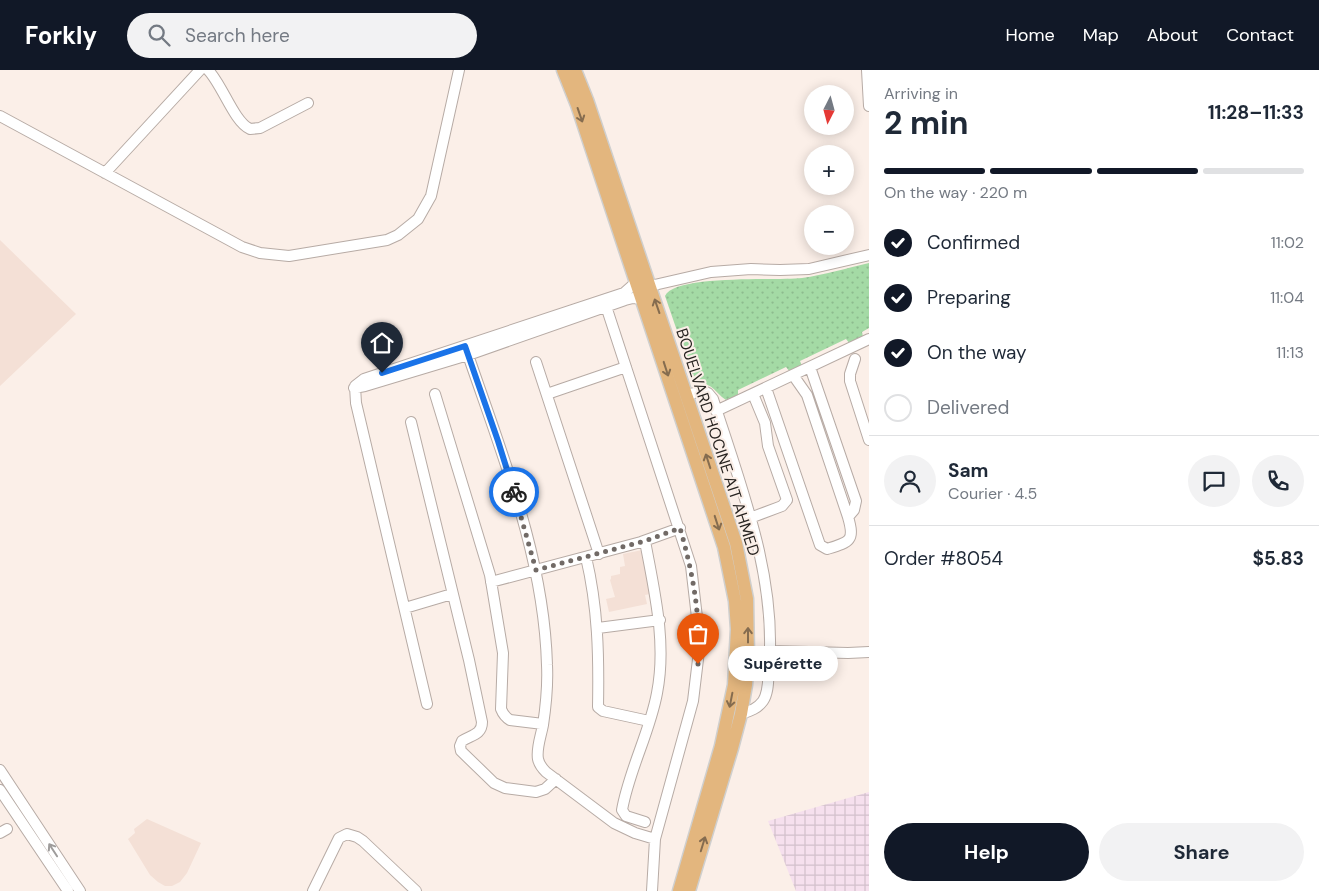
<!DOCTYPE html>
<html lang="en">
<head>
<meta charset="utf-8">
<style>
  :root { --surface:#fff; --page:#f2f2f3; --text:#1f2937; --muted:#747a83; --line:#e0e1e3; --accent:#111827 }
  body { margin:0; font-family:"DM Sans",sans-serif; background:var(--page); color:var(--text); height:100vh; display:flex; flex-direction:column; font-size:19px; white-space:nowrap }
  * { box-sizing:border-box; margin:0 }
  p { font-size:16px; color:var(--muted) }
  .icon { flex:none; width:28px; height:28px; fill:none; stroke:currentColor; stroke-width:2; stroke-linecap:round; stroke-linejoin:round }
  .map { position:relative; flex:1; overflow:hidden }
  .side { display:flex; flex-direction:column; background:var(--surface); width:450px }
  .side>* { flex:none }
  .needle { width:32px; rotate:186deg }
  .tools { position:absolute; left:804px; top:15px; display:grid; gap:10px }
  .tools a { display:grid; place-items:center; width:50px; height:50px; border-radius:50%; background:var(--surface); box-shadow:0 2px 12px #0003; font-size:25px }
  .pin { position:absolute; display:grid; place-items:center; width:42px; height:42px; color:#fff; margin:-51px -21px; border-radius:50% 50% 50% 0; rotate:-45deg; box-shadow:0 0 5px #0007 }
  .pin .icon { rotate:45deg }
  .courier { position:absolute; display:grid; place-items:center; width:50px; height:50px; margin:-25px; border:4px solid #1a73e8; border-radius:50%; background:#fff; color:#222; box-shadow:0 1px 6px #0007 }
  .bubble { position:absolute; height:35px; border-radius:18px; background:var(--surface); box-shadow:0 2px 12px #0003; font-size:16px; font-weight:700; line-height:35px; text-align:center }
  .summary em { font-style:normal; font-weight:700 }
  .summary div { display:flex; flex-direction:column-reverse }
  .summary { display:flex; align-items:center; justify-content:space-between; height:85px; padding:0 15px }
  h1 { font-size:32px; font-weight:700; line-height:38px }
  .bar { display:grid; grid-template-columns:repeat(4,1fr); gap:8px 5px; align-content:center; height:60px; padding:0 15px }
  .bar i { height:6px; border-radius:4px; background:var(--line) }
  .bar .current { background:var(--accent) }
  .bar p { grid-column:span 4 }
  .line { display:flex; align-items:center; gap:12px; padding:0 15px; border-top:1px solid var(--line) }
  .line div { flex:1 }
  .round { display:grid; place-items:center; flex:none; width:52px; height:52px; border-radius:26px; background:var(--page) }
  ol { padding:0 15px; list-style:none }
  li { display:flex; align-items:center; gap:15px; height:55px }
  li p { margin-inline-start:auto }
  li .icon { padding:5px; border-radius:50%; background:var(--accent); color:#fff; stroke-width:4 }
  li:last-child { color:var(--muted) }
  li i { width:28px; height:28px; border:2px solid var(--line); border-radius:50% }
  .button { display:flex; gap:10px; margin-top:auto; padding:10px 15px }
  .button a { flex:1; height:58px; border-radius:30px; background:var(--accent); color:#fff; font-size:20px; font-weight:700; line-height:58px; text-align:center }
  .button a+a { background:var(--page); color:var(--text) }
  header { display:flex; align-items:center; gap:30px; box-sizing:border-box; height:70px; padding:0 25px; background:var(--accent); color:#fff }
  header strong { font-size:24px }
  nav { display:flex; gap:28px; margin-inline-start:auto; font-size:18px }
  .search { width:350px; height:45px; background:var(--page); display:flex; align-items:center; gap:12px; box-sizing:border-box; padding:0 18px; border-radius:28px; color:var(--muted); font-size:19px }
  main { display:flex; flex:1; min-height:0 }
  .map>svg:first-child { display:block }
  .built { fill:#f4e0d6 }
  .industrial { fill:url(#industrial-grid) }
  .grass { fill:url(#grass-dots) }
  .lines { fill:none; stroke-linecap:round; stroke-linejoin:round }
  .minor-casing { stroke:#b7aba5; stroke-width:12 }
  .major-casing { stroke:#cfcfce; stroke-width:15 }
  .minor { stroke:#fff; stroke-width:10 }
  .major { stroke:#e3b67e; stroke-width:12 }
  .oneway { stroke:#856c4f }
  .oneway2 { stroke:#9e9c9b }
  .done { stroke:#716a66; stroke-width:5; stroke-dasharray:0 9 }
  .route { stroke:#1a73e8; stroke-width:6 }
  .labels { text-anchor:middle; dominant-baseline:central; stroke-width:4; stroke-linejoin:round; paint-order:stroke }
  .street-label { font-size:16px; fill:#272320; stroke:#fbefe8 }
</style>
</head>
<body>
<header>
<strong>Forkly</strong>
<div class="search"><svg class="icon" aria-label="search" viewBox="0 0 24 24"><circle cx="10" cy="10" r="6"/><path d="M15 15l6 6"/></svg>Search here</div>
<nav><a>Home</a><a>Map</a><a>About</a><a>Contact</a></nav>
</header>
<main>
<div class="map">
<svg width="869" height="821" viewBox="0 0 869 821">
  <defs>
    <pattern id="industrial-grid" width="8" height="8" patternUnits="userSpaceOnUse" patternTransform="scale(1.25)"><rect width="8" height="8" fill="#f6e0ee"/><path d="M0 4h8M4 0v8" fill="none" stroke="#d3c0cc"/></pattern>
    <pattern id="grass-dots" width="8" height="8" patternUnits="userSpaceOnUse" patternTransform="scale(1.25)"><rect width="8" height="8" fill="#a4daa5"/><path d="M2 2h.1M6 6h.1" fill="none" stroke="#8dbb8e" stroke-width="1.8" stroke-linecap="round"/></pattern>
  </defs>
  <rect width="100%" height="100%" fill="#fbefe8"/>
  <path class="built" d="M0 170 76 244 0 316Z
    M642 480 650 524 645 525 647 534 609 542 606 529 615 527 610 510 611 509V506L620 504V497L625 496 623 484Z
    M147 749 201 773 187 803 180 812 172 816H165L158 812 150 805 128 769 135 763 134 759Z"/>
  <path class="industrial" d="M869 722V821H796L768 751Z"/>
  <path class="grass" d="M869 193V258L862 262 863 267 850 274 846 269 800 291 802 296 790 302 786 297 738 320V325L726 330C713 321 714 313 695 313L665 226C675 204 778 211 802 208 824 205 847 198 869 193Z"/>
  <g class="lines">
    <defs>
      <path id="minor" d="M208 0C222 14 234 52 250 59L260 58 308 33
        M867 0 869 36
        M0 46 242 177 260 183 289 186 387 170 398 165 418 149 431 126 459 0
        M105 103 200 0
        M650 216 711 202 751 199 780 200 809 199 869 185
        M604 230 691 496 698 556 699 581 693 631 655 769 652 821
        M465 276C500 380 544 484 547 595 548 615 546 635 543 655 541 666 536 679 538 689 539 694 542 698 546 702L614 753 635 763 655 769
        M855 289 850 304V311L869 370
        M536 292 599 484
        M810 297 856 431 854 440 848 447
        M354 318 365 316 468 285 625 230 633 228 643 229
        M766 318 820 475 827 479C850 472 855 471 848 447L807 325 793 305
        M435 324 490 505 503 583 501 639C503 644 505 647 510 650L543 654
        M547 324 626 297
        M687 326 701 320 708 323 713 329C740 414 777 506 769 598 768 608 769 622 763 631 757 639 750 641 741 644
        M716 341 869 269
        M411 352 469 590 482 652C482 665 471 665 462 671L460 676 461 681 494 713 505 718 536 722 545 719 556 709
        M750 448 782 436 787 430 768 376 765 353 753 324
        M645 471C654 520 667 572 657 623 650 662 629 700 622 740L626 746 645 752
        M586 487C598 538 599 585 598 637L603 641 649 651
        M491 512 641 472 680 458
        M405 538 452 524
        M598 558 660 550
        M770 581 848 583 869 582
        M427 634 356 333 355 316 364 309 624 223 633 215 636 210
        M0 700 80 821
        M0 720 68 821
        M0 763 7 759
        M313 821 339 768 347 764 357 767 363 771 416 821"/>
      <path id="major" d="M563 0 577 35 724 477 735 531 737 559 734 615 721 676 679 821
        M575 0 587 30 736 473 747 529 748 587 746 615 741 644 732 678 689 821"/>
    </defs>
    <use href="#minor" class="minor-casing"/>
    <use href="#major" class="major-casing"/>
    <use href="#minor" class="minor"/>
    <use href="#major" class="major"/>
  </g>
  <defs><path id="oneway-shaft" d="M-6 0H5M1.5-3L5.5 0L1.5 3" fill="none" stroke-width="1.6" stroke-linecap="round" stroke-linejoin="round" transform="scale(1.25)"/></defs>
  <g class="oneway">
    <use href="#oneway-shaft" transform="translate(580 45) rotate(71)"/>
    <use href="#oneway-shaft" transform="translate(657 236) rotate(-109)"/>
    <use href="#oneway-shaft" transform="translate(666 299) rotate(72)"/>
    <use href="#oneway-shaft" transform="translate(708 391) rotate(-108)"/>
    <use href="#oneway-shaft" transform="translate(717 453) rotate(72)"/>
    <use href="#oneway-shaft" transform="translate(748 565) rotate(-90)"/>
    <use href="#oneway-shaft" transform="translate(731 630) rotate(101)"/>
    <use href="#oneway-shaft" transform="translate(703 774) rotate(-73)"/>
  </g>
  <use class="oneway2" href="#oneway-shaft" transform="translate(53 780) rotate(-123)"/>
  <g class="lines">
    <path class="done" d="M514 422 536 500 645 471 680 458C693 503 701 547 698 594"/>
    <path class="route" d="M382 303 465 276 498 371 514 422"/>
  </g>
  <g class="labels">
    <g class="street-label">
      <text transform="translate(718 372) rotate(72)">BOUELVARD HOCINE AIT AHMED</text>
    </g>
  </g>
</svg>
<div class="tools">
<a><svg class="needle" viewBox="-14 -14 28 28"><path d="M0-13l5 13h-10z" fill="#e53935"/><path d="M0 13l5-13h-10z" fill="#747a83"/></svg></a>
<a>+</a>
<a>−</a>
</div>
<div class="pin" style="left:698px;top:594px;background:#ea580c"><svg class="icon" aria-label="bag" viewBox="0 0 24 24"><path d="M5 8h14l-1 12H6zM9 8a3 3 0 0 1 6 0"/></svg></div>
<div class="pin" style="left:382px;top:303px;background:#1f2937"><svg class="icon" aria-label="home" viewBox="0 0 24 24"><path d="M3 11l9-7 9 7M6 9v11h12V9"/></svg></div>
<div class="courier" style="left:514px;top:422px"><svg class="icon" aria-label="bike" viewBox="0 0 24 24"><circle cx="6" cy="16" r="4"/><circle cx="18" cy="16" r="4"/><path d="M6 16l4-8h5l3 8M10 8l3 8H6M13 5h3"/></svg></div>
<div class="bubble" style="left:728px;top:576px;width:110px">Supérette</div>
</div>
<section class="side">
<div class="summary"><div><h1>2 min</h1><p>Arriving in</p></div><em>11:28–11:33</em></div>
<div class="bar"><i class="current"></i><i class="current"></i><i class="current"></i><i></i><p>On the way · 220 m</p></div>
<ol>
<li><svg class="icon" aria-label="check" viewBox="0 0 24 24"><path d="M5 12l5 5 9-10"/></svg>Confirmed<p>11:02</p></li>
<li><svg class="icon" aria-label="check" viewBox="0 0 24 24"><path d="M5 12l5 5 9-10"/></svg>Preparing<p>11:04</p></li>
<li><svg class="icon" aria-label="check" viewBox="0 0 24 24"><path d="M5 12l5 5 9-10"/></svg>On the way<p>11:13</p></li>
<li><i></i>Delivered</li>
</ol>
<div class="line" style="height:90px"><a class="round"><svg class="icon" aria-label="person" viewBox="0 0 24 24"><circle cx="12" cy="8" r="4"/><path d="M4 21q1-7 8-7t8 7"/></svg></a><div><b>Sam</b><p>Courier · 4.5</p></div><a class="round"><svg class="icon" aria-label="chat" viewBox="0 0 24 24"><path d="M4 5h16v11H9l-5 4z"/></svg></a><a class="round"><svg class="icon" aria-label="phone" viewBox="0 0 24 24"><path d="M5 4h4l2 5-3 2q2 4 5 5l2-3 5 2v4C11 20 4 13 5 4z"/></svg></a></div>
<div class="line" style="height:65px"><div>Order #8054</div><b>$5.83</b></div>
<div class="button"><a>Help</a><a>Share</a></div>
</section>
</main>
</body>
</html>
